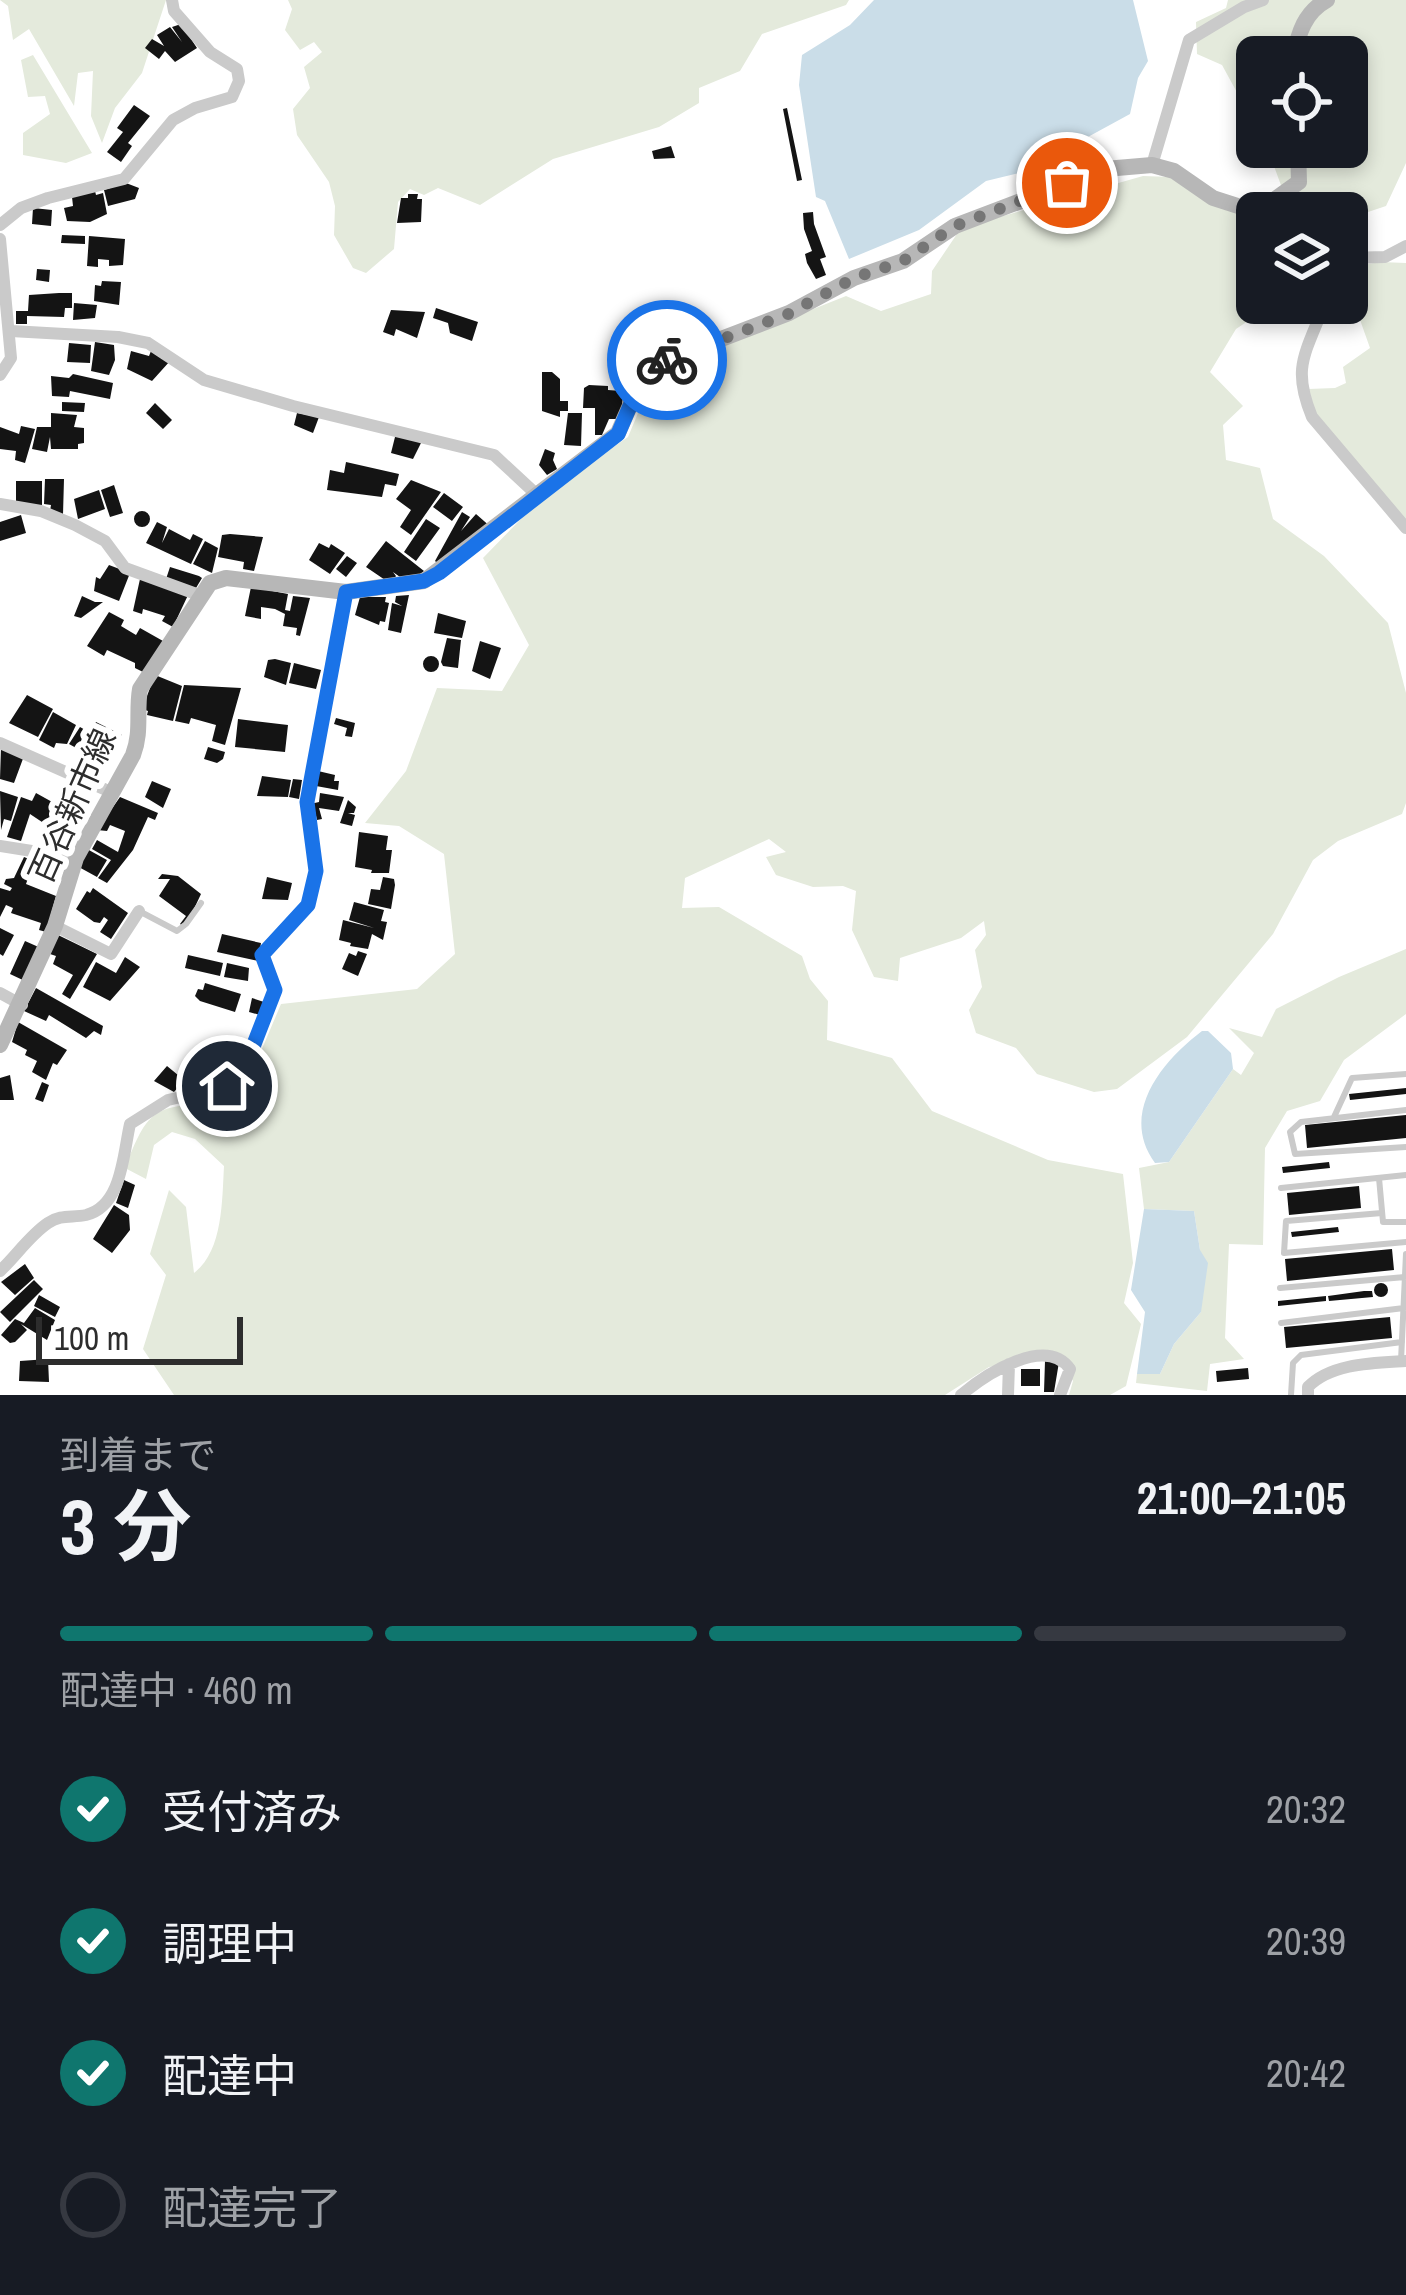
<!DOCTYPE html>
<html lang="ja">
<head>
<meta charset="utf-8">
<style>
  :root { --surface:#171b24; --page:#20242c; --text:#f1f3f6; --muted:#9ea1a6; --line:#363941; --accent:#0f766e }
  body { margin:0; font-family:"Archivo Narrow","Noto Sans JP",sans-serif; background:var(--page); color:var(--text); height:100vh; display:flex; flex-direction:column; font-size:45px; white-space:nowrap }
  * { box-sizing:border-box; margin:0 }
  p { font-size:39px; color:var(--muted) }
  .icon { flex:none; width:66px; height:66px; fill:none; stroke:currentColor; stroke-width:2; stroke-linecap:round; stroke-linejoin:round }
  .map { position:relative; height:1395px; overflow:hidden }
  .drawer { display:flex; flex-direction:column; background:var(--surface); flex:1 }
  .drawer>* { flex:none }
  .controls { position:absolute; left:1236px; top:36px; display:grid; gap:24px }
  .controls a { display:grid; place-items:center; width:132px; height:132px; border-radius:18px; background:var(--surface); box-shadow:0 6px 18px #0003; font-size:60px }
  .scale { position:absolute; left:36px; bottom:30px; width:207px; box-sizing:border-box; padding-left:12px; border:6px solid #2d2d2d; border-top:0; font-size:33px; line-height:42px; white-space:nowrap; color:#2d2d2d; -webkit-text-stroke:9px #fff; paint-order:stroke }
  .pin { position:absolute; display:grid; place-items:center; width:102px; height:102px; color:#fff; margin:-51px; border:6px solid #fff; border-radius:50%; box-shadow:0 3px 12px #0007 }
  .courier { position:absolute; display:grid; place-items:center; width:120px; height:120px; margin:-60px; border:9px solid #1a73e8; border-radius:50%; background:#fff; color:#222; box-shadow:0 3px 15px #0007 }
  .headline em { font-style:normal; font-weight:700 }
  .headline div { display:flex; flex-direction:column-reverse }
  .headline { display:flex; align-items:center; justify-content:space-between; height:204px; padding:0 60px }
  h1 { font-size:78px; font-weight:700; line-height:90px }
  .bar { display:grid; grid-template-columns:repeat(4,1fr); gap:18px 12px; align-content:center; height:144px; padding:0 60px }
  .bar i { height:15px; border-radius:9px; background:var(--line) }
  .bar .selected { background:var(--accent) }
  .bar p { grid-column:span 4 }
  ol { padding:0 60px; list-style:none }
  li { display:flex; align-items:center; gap:36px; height:132px }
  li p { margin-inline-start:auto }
  li .icon { padding:12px; border-radius:50%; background:var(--accent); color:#fff; stroke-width:4 }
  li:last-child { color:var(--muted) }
  li i { width:66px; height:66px; border:6px solid var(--line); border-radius:50% }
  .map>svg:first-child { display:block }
  .green { fill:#e4eadc }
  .water { fill:#cadde8 }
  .building { fill:#141414 }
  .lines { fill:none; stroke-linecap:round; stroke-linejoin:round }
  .service { stroke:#cacaca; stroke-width:6 }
  .minor { stroke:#cacaca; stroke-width:12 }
  .secondary { stroke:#b7b7b7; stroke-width:16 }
  .done { stroke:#767676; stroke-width:12; stroke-dasharray:0 21.6 }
  .route { stroke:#1a73e8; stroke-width:15 }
  .labels { text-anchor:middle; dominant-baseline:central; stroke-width:12; stroke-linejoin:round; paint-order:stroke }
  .street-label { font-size:33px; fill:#2d2d2d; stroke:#fff }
</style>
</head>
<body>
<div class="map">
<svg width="1406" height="1395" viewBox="0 0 1406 1395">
  <rect width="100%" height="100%" fill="#fff"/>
  <path class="green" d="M0 0H166L142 73 115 108 102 143 91 116 93 71 78 73 74 106 29 29 13 40 8 6Z
    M288 0H849L846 5 762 34 740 71 699 88V103L659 127 553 159 480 205 438 188 424 195 410 189 398 202 394 249 366 273 353 268 334 235 335 206 329 182 297 135 293 109 310 88 304 67 322 52 314 42 300 50 285 30 292 9Z
    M1228 0H1406V163L1386 206 1347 219V213H1306L1282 188 1267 147H1347V57H1257V129L1222 65 1197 54 1196 22 1226 8Z
    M33 55 92 153 66 163 23 155V133L50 114 45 96 28 97 21 60Z
    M1143 176 1172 177 1257 224V303H1275L1236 329 1210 372 1243 406 1223 425 1226 460 1260 468 1273 519 1324 556 1388 623 1406 693V803L1402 814 1338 841 1313 860 1273 934 1187 1037 1117 1089 1094 1092 1037 1074 1016 1048 976 1033 969 1010 982 987 975 950 986 935 984 921 961 938 900 958 898 981 874 977 852 930 856 891 843 886 813 887 776 875 766 857 786 852 769 839 685 878 682 908 719 907 802 956 810 979 828 1001 827 1040 892 1058 932 1111 1048 1160 1123 1174 1133 1263 1124 1303 1141 1324 1126 1386 1110 1395H1069L1073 1381 1060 1357 989 1367 945 1395H174L143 1349 166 1275 150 1254 169 1190 186 1207 194 1273C223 1251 222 1201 224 1166L195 1139 172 1132 154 1145 146 1179 125 1168C148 1110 152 1106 215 1103L230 1124 252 1115 245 1089 281 1004 417 989 455 954 444 854 399 826 365 823 406 771 437 688 502 691 529 645 483 558 546 493 628 437 648 389 676 364 846 296 881 311 931 294 932 271 961 228Z
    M1381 262 1406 263V522L1314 411 1308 389 1335 388 1346 383 1343 367 1370 348 1359 317 1318 307 1317 303H1347V267Z
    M1406 949V1014L1344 1060 1320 1101 1287 1111 1265 1148 1263 1245 1229 1244 1225 1338 1244 1359 1210 1364 1207 1391 1136 1383 1137 1374H1160L1174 1344 1201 1312 1200 1250 1194 1211 1144 1209 1139 1168 1169 1162 1233 1069 1241 1075 1254 1053 1229 1028 1262 1037 1276 1009 1339 977Z"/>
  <path class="water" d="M874 0H1133L1148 61 1138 78 1130 114 1075 144 1072 160 986 181 919 230 849 259 825 201 816 197 799 85 802 55 850 25Z
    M1202 1031H1208L1231 1053 1233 1069 1169 1162 1155 1163C1119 1114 1161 1062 1202 1031Z
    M1144 1209 1194 1211 1200 1250 1208 1263 1201 1312 1174 1344 1160 1374H1137L1145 1312 1131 1290Z"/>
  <path class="building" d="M181 24 197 48 175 62 165 51 159 59 145 48 152 39 164 46 157 35 170 27 182 42 172 27Z
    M134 105 150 116 128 143 132 146 121 162 107 152 123 132 117 128Z
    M787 108 802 180 797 181 783 109Z
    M671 146 675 158 654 159 652 151Z
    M126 183 139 188 135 199 108 206 104 190Z
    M95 191 96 195 103 193 107 214 90 222 67 221 64 208 73 206 72 197Z
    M408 194H418L417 199H422L421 222 397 223 401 198H408Z
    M33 208 52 210 51 226 32 224Z
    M813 212 814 224 826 257 820 259 826 275 816 279 807 263 805 254 812 251 804 229 803 213Z
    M62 235 85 236V244L61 243Z
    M89 236 125 239 123 265 109 266V260L98 259V267L87 266Z
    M37 269 50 270 49 282 36 280Z
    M102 281 121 282 119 305 94 301 95 285 101 286Z
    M59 293H72V308H65L64 317 27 316V324H16V311H28L29 295Z
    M74 303 97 305 95 318 73 320Z
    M436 308 478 322 472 341 450 333 448 323 433 318Z
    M391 310 425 312 417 338 396 329 394 336 383 332Z
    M95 342 114 345 115 360 109 375 91 371Z
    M69 343 91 345 90 363 67 362Z
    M131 351 149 356 151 351 170 361 152 381 127 369Z
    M542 372H552L560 379V401H568V411H560V417L542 411Z
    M73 374 113 383 110 399 70 391 69 397 52 396 51 376 69 378Z
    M589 385 608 386V390L621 391 623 395 621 414 617 419H609L602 435H595V408H583L584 388Z
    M62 402 85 403 84 412 62 411Z
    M155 403 172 420 163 429 146 413Z
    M51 413 77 415 74 427 84 428V443L78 444V449H51L50 437 47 452 32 449 37 427H51Z
    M297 413 319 417 313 433 294 425Z
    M568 413H582L581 446 564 445Z
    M21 426 35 429 25 463 15 460 16 451 0 449V427L19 434Z
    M396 433 421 443 413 459 391 453Z
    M545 449 555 453 553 460 557 469 547 475 539 465Z
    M346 462 399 474 396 486 385 484 382 497 327 490 330 470 344 473Z
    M45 479H64L63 515 50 511 51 505 44 504Z
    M411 480 441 492 411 535 400 527 411 510 396 499Z
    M16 481H42V507L16 502Z
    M114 485 123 513 110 517 101 490Z
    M99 490 105 509 78 519 74 499Z
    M444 493 463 507 452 521 433 507Z
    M134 519a8 8 0 1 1 16 0a8 8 0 1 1-16 0Z
    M462 512 470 517 461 531 476 514 492 528 445 570 435 561Z
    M21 515 26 533 0 541V522Z
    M426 519 440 528 416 561 404 552Z
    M157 522 167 527 162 543 169 529 190 540 193 534 203 539 191 564 146 543Z
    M230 534 263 537 254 571 243 569 244 562 218 557 222 535Z
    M205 541 218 548 212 573 193 564Z
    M386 541 424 571 423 572 407 582 393 572 396 576 391 584 366 567Z
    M319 543 329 548 331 544 345 553 330 574 309 560Z
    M347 556 357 563 346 577 336 569Z
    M109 565 130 573 119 601 94 591 96 577 100 579Z
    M170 567 199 576 202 578 196 588 166 579Z
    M140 579 189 593 173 627 162 621 165 616 143 609 142 614 133 611Z
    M251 587 288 594 285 610 290 611 293 596 310 598 300 636 296 635 297 628 283 626 285 614 275 609 261 607V619L245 616Z
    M409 595 401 633 388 630 392 603 402 606 395 602 396 596Z
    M82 596 95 602H103L81 618 74 616Z
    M360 597H386L385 602 389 603 385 622 380 621 379 625 355 615Z
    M109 612 124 620 121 626 136 635 140 628 163 641 145 673 135 668V663L107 650 104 656 87 646Z
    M438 613 466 621 462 638 434 633Z
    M447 638 461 640 458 668 443 666 441 662Z
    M480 641 501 648 490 679 472 671Z
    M423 664a8 8 0 1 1 16 0a8 8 0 1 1-16 0Z
    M275 659 291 663 286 685 264 677 268 660Z
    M294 663 321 670 316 689 289 683Z
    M155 675 182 686 173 721 147 715 148 711 142 709Z
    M184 685 241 688 225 745 212 741 216 725 191 718 189 724 175 721Z
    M27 695 53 709 38 737 9 723Z
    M53 712 76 725 67 744 56 743 54 748 39 740Z
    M336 718 355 723 352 737 345 736 347 728 334 724Z
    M238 719 288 725 285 752 235 747Z
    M96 722 122 735 113 752 88 737Z
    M80 727 87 731 78 749 69 744Z
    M1 747 24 756 14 783 0 779Z
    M208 747 225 752 223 759 217 763 204 759Z
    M318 771 335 775 334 781H339L338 790 316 786Z
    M262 776 291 780 288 797 257 796Z
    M293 779 302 780 299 799 289 797Z
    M152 781 171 789 163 808 145 797Z
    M0 791 18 797 11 821 4 819 1 830Z
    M36 793 72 813 68 820 57 816 51 828 30 814 21 841 7 837 21 797 32 801Z
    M320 793 344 797 339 811 319 808 322 819 317 820 314 807 306 805 319 802Z
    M120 797 158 813 155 820 148 817 133 850 107 883 98 878 111 860 92 849 97 840 118 852 125 831 110 825 107 831 97 830Z
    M348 800 356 807 354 813H348L355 815 352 826 340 823Z
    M359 832 388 836 386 850H392L389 873H371L372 870 355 867Z
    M87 849 107 860 97 877 77 866Z
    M24 857 34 861 26 884 56 896 46 932 39 930 41 923 11 913 13 908 6 905 0 917V888L10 891 12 888 4 884 6 879 14 878Z
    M162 874 178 876 201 894 185 928 180 924 186 916 159 896 170 879H158Z
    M267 877 292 883 288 900 262 899Z
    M383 877 394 879 395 885 391 909 368 904 371 889 380 890Z
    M93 888 128 913 111 939 100 932 108 920 104 917 100 923 94 922 76 909 87 891 90 893Z
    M354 902 384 910 381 921 387 922 383 940 372 934 368 949 350 946 351 943 339 940 343 920 374 928 349 920Z
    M0 928 14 935 3 956 0 954Z
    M222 934 261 943 258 961 217 952Z
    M58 935 97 954 70 999 62 994 73 975 53 964 56 956 50 954Z
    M25 941 43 949 27 982 10 974Z
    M358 951 367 954 358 976 342 969 349 953 356 956Z
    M188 955 223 963 220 976 185 968Z
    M125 957 140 967 110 1001 83 987 96 962 116 973Z
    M227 963 249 968 248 981 224 977Z
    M205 983 241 994 235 1012 200 1001 195 996 198 989 203 990Z
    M36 988 103 1026 101 1035 94 1031 86 1038 49 1015 46 1021 24 1011Z
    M252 998 264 1002 260 1015 249 1012Z
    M18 1022 67 1050 57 1065 53 1063 46 1080 32 1072 37 1061 25 1055 27 1050 12 1042Z
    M167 1066 184 1080 174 1092 154 1081Z
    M10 1075 14 1100H0V1078Z
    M42 1082 49 1085 43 1102 35 1099Z
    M1406 1088V1094L1350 1100 1349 1094Z
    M1406 1115V1138L1307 1148 1305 1125Z
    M1329 1162 1330 1168 1283 1173 1282 1167Z
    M124 1180 135 1185 128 1208 116 1203Z
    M1359 1186 1361 1208 1289 1215 1287 1193Z
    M114 1205 129 1215 130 1230 112 1253 93 1239Z
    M1338 1227 1339 1232 1292 1237 1291 1232Z
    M1392 1249 1394 1270 1287 1281 1285 1259Z
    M25 1264 34 1278 15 1295 1 1282Z
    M34 1280 43 1289 10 1322 0 1312Z
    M1374 1290a7 7 0 1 1 14 0a7 7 0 1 1-14 0Z
    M1364 1291H1372L1373 1297 1329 1301 1328 1296Z
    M39 1295 60 1307 55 1317 34 1306Z
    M1326 1296V1301L1278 1306V1301Z
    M35 1308 55 1320 47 1340 21 1324 27 1330 15 1342 10 1343 1 1335 15 1319 24 1323Z
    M1390 1317 1392 1338 1286 1348 1284 1327Z
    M48 1359 49 1382 19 1381 20 1361Z
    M1045 1361 1059 1362 1054 1392H1044Z
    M1248 1368 1249 1379 1217 1382 1216 1371Z
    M1021 1369H1040V1386H1021Z"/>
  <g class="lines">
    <path class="service" d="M139 911 177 931 186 924 201 903
      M1406 1110 1301 1122 1290 1132 1295 1154 1406 1147
      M1334 1117 1352 1078 1406 1074
      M1379 1178 1383 1222H1406
      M1281 1188 1406 1175
      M1382 1213 1286 1221 1284 1253 1406 1242
      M1280 1288 1405 1277
      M1281 1323 1404 1308
      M1401 1361 1406 1254
      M1291 1395 1293 1363 1301 1355 1402 1342"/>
    <path class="minor" d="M1152 165 1189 40 1244 7 1263 0
      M0 225 21 208 48 198 124 179 173 120 195 108 232 97 239 81 237 69 210 52 174 11 172 0
      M0 239 11 358 0 375
      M1347 258 1385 257 1406 246
      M1314 303 1319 318C1302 359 1294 373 1312 417L1406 528
      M11 331 118 337 148 343 204 380 293 406 494 455 536 494
      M0 504 41 511 75 525 105 541 125 568 199 595
      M0 743 113 793
      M0 846 76 858
      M55 926 111 954 139 911
      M0 993 22 1005
      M0 1271C16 1256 30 1235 48 1223 61 1214 72 1218 86 1215 122 1206 123 1155 130 1124L168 1100 227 1086 243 1070 275 990 262 955 307 905 316 871 307 802 346 592
      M961 1395C986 1374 1046 1335 1070 1369L1060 1395
      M1008 1395 1009 1364
      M1308 1395V1387C1331 1363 1374 1363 1406 1361"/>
    <path class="secondary" d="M1294 57C1298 33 1305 12 1327 0
      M0 1045 55 926 76 858 133 755C142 732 136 712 140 689L210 583 226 578 346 592 424 581 618 433 642 378 661 362 789 313 854 278 903 261 955 226 1105 169 1152 165 1174 171 1213 198 1241 207 1267 205 1299 182 1298 147"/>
  </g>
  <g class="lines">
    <path class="done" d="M667 360 788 314 854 278 903 261 955 226 1067 183"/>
    <path class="route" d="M227 1086 244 1070 275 990 262 955 308 905 316 871 307 802 346 592 424 581 439 573 618 434 642 378 667 360"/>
  </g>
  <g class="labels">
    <g class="street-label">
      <text transform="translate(72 806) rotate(-66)">百谷新市線</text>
    </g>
  </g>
</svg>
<div class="controls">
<a><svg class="icon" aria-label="locate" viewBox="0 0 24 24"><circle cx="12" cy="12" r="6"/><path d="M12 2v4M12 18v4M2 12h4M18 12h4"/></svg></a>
<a><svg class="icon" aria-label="layers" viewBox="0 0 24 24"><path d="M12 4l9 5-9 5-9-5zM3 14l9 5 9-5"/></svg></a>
</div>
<div class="scale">100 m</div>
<div class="pin" style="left:1067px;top:183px;background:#ea580c"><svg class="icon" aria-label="bag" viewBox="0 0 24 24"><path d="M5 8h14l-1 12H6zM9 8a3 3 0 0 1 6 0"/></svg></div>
<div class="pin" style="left:227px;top:1086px;background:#1f2937"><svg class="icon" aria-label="home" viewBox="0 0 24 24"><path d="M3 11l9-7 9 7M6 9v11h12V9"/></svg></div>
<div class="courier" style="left:667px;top:360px"><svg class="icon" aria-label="bike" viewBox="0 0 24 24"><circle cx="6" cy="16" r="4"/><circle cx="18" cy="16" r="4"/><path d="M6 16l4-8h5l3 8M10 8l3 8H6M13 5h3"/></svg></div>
</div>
<section class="drawer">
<div class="headline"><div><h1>3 分</h1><p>到着まで</p></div><em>21:00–21:05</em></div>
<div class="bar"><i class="selected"></i><i class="selected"></i><i class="selected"></i><i></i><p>配達中 · 460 m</p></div>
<ol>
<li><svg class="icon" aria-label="check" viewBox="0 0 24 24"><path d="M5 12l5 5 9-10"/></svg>受付済み<p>20:32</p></li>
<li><svg class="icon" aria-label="check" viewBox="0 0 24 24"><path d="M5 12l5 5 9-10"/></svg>調理中<p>20:39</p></li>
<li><svg class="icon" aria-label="check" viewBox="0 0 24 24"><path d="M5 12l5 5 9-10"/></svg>配達中<p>20:42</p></li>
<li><i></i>配達完了</li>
</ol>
</section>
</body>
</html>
